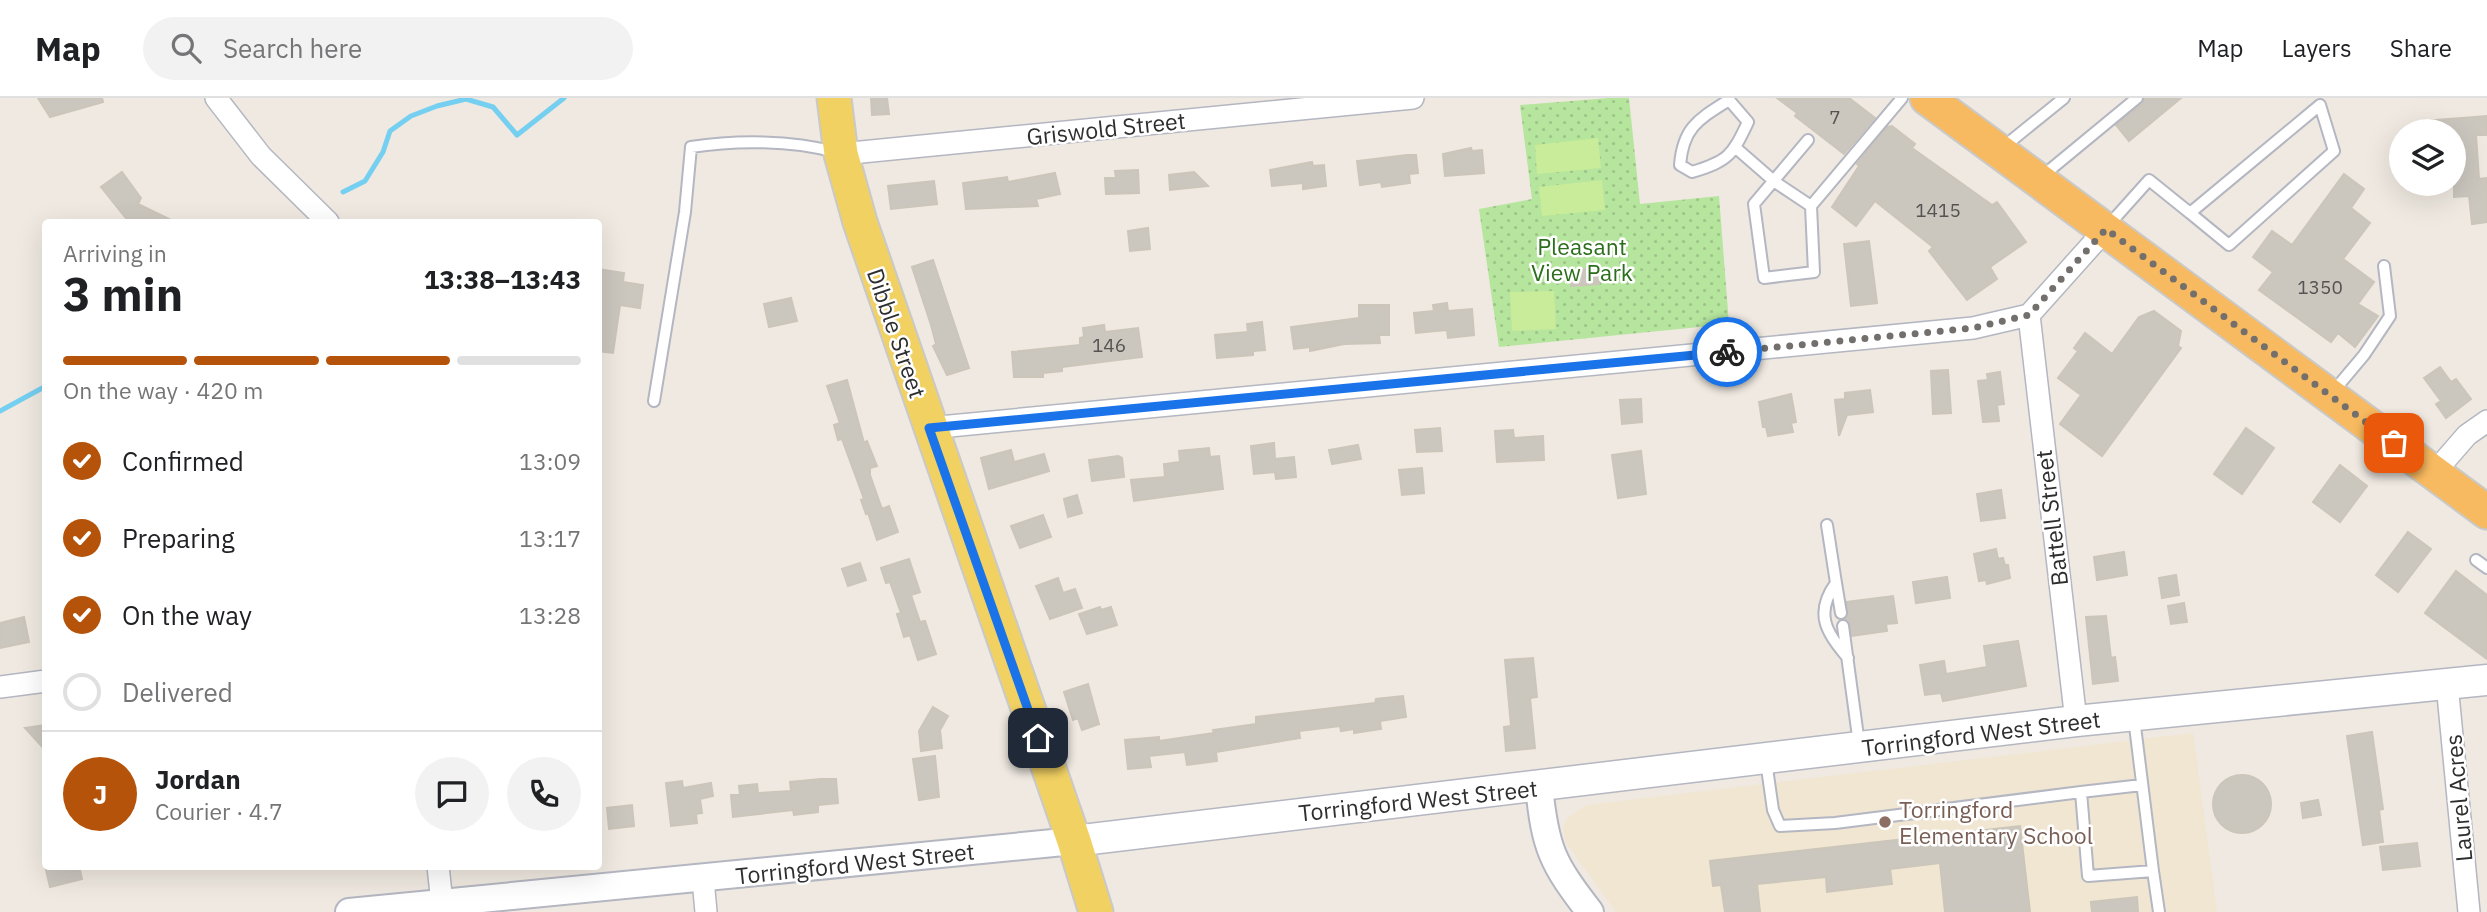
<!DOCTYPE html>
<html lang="en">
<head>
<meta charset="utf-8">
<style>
  :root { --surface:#fff; --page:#f2f2f2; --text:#202124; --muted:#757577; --line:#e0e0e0; --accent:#b45309 }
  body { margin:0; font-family:"IBM Plex Sans",sans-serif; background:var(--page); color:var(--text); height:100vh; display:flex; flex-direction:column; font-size:26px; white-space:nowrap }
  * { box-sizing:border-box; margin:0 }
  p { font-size:23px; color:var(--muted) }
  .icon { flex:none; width:38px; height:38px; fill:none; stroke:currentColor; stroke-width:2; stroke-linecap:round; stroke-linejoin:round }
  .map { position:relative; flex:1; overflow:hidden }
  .sheet { position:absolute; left:42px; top:121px; width:560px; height:651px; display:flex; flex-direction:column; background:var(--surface); border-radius:7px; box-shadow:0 7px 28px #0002 }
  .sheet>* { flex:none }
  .controls { position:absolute; left:2389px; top:21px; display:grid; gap:14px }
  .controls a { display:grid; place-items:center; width:77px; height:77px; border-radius:50%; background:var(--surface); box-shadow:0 7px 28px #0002; font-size:35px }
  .pin { position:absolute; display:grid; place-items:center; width:60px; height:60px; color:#fff; margin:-30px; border-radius:14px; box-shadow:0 4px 10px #0006 }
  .courier { position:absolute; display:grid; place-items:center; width:70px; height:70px; margin:-35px; border:5px solid #1a73e8; border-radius:50%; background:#fff; color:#222; box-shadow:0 2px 9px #0007 }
  .summary em { font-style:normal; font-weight:700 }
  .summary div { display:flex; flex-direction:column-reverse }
  .summary { display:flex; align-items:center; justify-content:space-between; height:119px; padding:0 21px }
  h1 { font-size:46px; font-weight:700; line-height:52px }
  .bar { display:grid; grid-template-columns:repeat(4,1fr); gap:10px 7px; align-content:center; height:84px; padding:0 21px }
  .bar i { height:9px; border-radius:5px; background:var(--line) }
  .bar .selected { background:var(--accent) }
  .bar p { grid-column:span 4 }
  .line { display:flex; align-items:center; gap:18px; padding:0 21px; border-top:2px solid var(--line) }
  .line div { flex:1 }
  .round { display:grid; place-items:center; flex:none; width:74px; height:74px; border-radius:37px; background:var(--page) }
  ol { padding:0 21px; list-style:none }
  li { display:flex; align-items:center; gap:21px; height:77px }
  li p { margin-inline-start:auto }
  li .icon { padding:7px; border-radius:50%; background:var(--accent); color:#fff; stroke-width:4 }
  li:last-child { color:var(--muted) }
  li i { width:38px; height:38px; border:4px solid var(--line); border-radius:50% }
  header { display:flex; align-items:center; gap:42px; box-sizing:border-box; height:98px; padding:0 35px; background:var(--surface); border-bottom:2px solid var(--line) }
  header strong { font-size:33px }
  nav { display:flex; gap:38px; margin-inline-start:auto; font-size:24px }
  .search { width:490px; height:63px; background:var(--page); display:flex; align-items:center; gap:18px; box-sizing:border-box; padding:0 24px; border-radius:38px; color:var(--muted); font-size:26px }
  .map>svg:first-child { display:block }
  .education { fill:#f0e6d1 }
  .park { fill:url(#park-dots) }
  .pitch { fill:#c9ec9a }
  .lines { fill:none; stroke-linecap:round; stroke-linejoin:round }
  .stream { stroke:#75cff0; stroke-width:5 }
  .building { fill:#cbc7bf; stroke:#cbc5ba; stroke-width:2 }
  .service-casing { stroke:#b4b7c1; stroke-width:14 }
  .minor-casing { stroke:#b4b7c1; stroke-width:24 }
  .tertiary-casing { stroke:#b4b7c1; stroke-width:30 }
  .secondary-casing { stroke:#b4b7c1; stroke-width:33 }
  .primary-casing { stroke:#c9c9c9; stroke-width:37 }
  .trunk-casing { stroke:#c9c9c9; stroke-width:37 }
  .service { stroke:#fff; stroke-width:10 }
  .minor { stroke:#fff; stroke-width:21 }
  .tertiary { stroke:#fff; stroke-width:26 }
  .secondary { stroke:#fff; stroke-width:30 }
  .primary { stroke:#f2d163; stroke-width:33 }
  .trunk { stroke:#f8ba60; stroke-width:33 }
  .done { stroke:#726f6d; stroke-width:7; stroke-dasharray:0 12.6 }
  .route { stroke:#1a73e8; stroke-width:9 }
  .education-dot { fill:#8d6e63; stroke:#fff; stroke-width:2.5 }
  .labels { text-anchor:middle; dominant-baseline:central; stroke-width:5; stroke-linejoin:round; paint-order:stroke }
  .number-label { font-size:19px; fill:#555452 }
  .street-label { font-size:23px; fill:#2e2e2e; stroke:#fff }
  .park-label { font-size:23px; fill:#2c6e1b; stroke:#fff }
  .education-label { font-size:23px; fill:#785e54; stroke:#fff; text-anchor:start }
</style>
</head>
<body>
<header>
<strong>Map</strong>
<div class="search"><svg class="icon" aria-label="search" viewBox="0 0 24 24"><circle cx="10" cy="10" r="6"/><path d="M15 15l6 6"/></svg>Search here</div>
<nav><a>Map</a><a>Layers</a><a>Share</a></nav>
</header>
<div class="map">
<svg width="2487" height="814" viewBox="0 0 2487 814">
  <defs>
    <pattern id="park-dots" width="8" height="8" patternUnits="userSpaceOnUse" patternTransform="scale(1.75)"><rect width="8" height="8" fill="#b6e59e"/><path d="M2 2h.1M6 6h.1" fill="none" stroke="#9dc588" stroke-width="1.8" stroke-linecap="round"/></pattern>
  </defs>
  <rect width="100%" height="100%" fill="#efe9e1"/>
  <path class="education" d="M2193 635 2217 814H1616L1565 743 1563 730 1568 719 1587 707Z"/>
  <path class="park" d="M1609 0H1629L1640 106 1719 98 1729 226 1499 249 1479 111 1532 101 1520 7Z"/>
  <path class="pitch" d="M1598 40 1601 70 1537 76 1535 47Z
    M1602 82 1605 112 1542 118 1539 89Z
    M1554 193 1556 231 1512 233 1510 194Z"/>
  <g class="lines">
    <path class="stream" d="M343 94 365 83 383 54 390 33 411 18 437 8 466 1 493 9 517 37 564 0
      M0 313 46 288"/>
  </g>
  <path class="building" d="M38 0H102L103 4 50 19Z
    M871 0H887L889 16 872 17Z
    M1777 0H1849L1875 20 1844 56 1795 18 1797 15Z
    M2145 0H2181L2129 43 2116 27 2142 6Z
    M2487 18V37H2476L2479 81 2487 80V124L2472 126 2469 98 2454 99V33H2424V23Z
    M1892 28 1915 46 1912 50 1992 107 1997 104 2026 144 1990 169 1997 181 1967 202 1929 153 1933 149 1875 103 1856 128 1832 109 1859 68 1857 66 1887 29Z
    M1471 50 1472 53 1482 52 1484 75 1445 78 1443 56Z
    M1407 57H1416L1418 75 1409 76 1410 85 1382 89 1381 84 1360 87 1357 63Z
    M1312 64 1313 68 1324 67 1326 88 1303 91V85L1272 88 1270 72Z
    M1138 72 1139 95 1106 96 1105 80H1116L1115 73Z
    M122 74 141 100 138 106 175 124H129L101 89Z
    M1194 74 1208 88 1170 92 1169 77Z
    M1055 75 1060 96 1036 101 1038 108 966 111 963 85 1007 79 1008 84Z
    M2344 76 2364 91 2351 110 2370 125 2343 161 2374 184 2358 206 2378 218 2355 249 2338 235 2331 244 2259 192 2273 174 2253 159 2272 133 2292 147Z
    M934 83 937 106 891 111 888 88Z
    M1148 130 1150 151 1130 153 1128 133Z
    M1869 143 1877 205 1851 208 1844 146Z
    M933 162 969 270 947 277 933 248 936 246 931 227 912 169Z
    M1597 170 1599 186 1571 188 1570 172Z
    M598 171 624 175 623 184 643 187 640 210 620 207 613 255 598 253Z
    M791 200 797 223 769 229 764 206Z
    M1447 205 1448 213 1472 211 1474 237 1448 240 1447 232 1416 235 1414 215 1434 213 1433 207Z
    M1359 207H1389V237H1379L1380 245 1344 246 1310 253V249L1294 251 1291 229 1359 220Z
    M2154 213 2181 233 2178 248 2181 250 2102 358 2060 326 2081 297 2058 280 2078 253 2074 250 2085 235 2112 256 2139 219Z
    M1262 224 1265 252 1253 253V257L1217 260 1215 237 1248 234 1247 226Z
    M1104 227 1105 234 1138 230 1142 259 1062 269V273L1043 275V279H1014L1012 254 1080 247V240L1084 239 1083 230Z
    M2440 269 2451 284 2456 281 2471 301 2446 320 2436 306 2441 303 2424 280Z
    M1948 272 1951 315 1933 316 1931 273Z
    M2000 274 2004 306 1997 307 1999 323 1983 324 1978 283 1988 282 1987 276Z
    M847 282 864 345 867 343 877 368 870 370V377L882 411 889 408 898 434 877 442 868 415 866 416 861 402 864 401 842 341 838 342 834 327 840 325 827 288Z
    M1870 292 1873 314 1847 317 1839 338 1835 302 1845 301V295Z
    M1791 296 1796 324 1791 325 1793 334 1768 338 1766 329H1763L1759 304Z
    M1641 301 1642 324 1622 326 1620 302Z
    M1440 330 1442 353 1417 354 1415 332Z
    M2246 330 2274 350 2242 396 2214 376Z
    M1513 332 1514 340 1543 338 1544 362 1497 364 1495 333Z
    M1274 345 1275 361 1294 359 1296 379 1276 381 1275 374 1254 376 1251 348Z
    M1358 347 1361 361 1332 366 1329 352Z
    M1209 350 1210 359 1219 358 1223 391 1134 403 1131 382 1165 379 1164 366 1180 364 1179 353Z
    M1011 352 1014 364 1044 356 1049 373 989 391 981 360Z
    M1641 353 1646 396 1618 400 1612 357Z
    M1118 358 1122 360 1124 379 1092 383 1089 362Z
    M2340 367 2367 388 2340 424 2313 404Z
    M1422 370 1424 395 1402 397 1399 372Z
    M2001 392 2005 420 1981 423 1977 396Z
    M1077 397 1082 415 1068 419 1064 401Z
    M1043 417 1051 439 1020 450 1011 428Z
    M2408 434 2431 451 2398 494 2376 477Z
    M1996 451 1998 461 2003 460 2005 467H2008L2010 480 1987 486 1986 482 1979 483 1974 456Z
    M2124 454 2127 477 2097 482 2094 459Z
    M909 461 920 494 911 497 920 524 925 523 936 556 918 562 910 537 904 539 897 516 901 515 890 484 886 485 881 470Z
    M860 465 866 482 848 488 842 471Z
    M2456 473 2487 497V561L2425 515Z
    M2176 477 2179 497 2162 500 2159 480Z
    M1947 479 1950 500 1916 505 1913 484Z
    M1058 480 1063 495 1075 491 1082 510 1050 521 1036 488Z
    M1893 498 1897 525 1886 526 1887 533 1852 538 1846 521 1847 504Z
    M2184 505 2187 524 2171 526 2168 508Z
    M1100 509 1101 512 1111 509 1117 527 1087 536 1079 516Z
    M2106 518 2111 560 2115 559 2118 583 2093 586 2086 519Z
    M24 519 29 544 0 550V525Z
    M2018 543 2026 588 1943 603 1941 595 1925 597 1920 567 1944 563 1946 576 1987 569 1984 548Z
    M1533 560 1537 599 1530 600 1535 650 1506 653 1504 629 1511 628 1505 562Z
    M1088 586 1099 626 1082 632 1078 620 1073 622 1064 594Z
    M1403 598 1406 619 1380 623 1381 631 1354 635V631L1341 633 1340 628 1299 633 1300 640 1216 654 1217 663 1187 667 1185 654 1149 658 1151 669 1128 671 1125 642 1159 639V643L1214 635 1213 632 1256 626V619L1375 605 1376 601Z
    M933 609 948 618 940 632 942 650 921 653 919 633Z
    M46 627V653L25 630Z
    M2372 634 2383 711 2379 712 2383 744 2363 747 2347 638Z
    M935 658 939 699 919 702 913 661Z
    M2213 706a29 29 0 1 1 58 0a29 29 0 1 1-58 0Z
    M821 681H836L838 705 818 707V714L794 717 793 712 733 719 731 697H740L739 688 757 686 758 695 791 693 790 684Z
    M682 683 683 690 711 685 713 698 700 701 702 715 696 716 697 725 671 728 666 685Z
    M2318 702 2321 717 2303 720 2301 705Z
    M632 707 634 728 609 731 607 710Z
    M2020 728 2030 814H1945L1940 765 1890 771 1892 786 1827 794 1826 779 1757 786 1760 814H1725L1721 787 1713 788 1710 763Z
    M2417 745 2420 768 2383 772 2380 749Z
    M45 768H79L82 781 50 789Z
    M2137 799 2138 814H2092L2091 804Z"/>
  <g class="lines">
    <defs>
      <path id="service" d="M1728 0 1729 2 1748 24C1732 58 1728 63 1692 74L1680 67C1683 29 1699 21 1729 2
        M2320 7 2334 53 2229 147 2190 115Z
        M1808 42 1754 106 1764 180 1814 174 1811 108 1902 0
        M1736 50 1775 84 1811 108
        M2001 51 2064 0
        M2040 80 2137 0
        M2106 130 2149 82 2190 115
        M2332 295 2364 257 2390 218 2384 168
        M654 303 685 114 691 49C736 42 791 42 835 54
        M1827 427 1836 485
        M2476 462 2487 470
        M1841 515 1836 485C1814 515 1826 535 1848 560
        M1843 528 1859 646
        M1766 663 1773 712 1780 728 1835 725 2081 694 2088 778 2153 773 2134 620
        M2081 694 2142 687
        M2153 773 2159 814"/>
      <path id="minor" d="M216 0 261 58 328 124
        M841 56 1413 0
        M2029 217 2076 623
        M929 330 1973 230 2029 217 2106 131
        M2434 375 2467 337 2487 323
        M2447 586 2469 814
        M0 589 46 583
        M438 768 442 805
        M703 781 706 814"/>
      <path id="tertiary" d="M1539 688C1545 750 1552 765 1590 814
        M349 814 1074 743"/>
      <path id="secondary" d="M1074 743 2076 623 2487 582"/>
      <path id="primary" d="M834 0 841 56 860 124 1074 743 1096 814"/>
      <path id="trunk" d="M1927 0 2487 414"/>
    </defs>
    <use href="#service" class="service-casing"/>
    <use href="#minor" class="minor-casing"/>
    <use href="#tertiary" class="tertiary-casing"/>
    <use href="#secondary" class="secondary-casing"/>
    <use href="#primary" class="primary-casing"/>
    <use href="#trunk" class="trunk-casing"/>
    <use href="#service" class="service"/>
    <use href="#minor" class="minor"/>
    <use href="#tertiary" class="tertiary"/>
    <use href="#secondary" class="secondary"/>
    <use href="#primary" class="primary"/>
    <use href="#trunk" class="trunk"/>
  </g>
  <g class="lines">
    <path class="done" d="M1727 254 1973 230 2029 217 2106 131 2394 345"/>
    <path class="route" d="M1038 640 929 330 1727 254"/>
  </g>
  <circle class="education-dot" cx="1885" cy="724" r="7"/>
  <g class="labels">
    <g class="number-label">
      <text x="1835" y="19">7</text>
      <text x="1938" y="112">1415</text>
      <text x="2320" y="189">1350</text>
      <text x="1109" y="247">146</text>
    </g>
    <g class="street-label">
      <text transform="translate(1106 30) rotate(-6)">Griswold Street</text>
      <text transform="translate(897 235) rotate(71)">Dibble Street</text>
      <text transform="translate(2051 420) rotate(-97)">Battell Street</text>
      <text transform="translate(1981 635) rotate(-7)">Torringford West Street</text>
      <text transform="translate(2458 700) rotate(-95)">Laurel Acres</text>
      <text transform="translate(1418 702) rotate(-6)">Torringford West Street</text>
      <text transform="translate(855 765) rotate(-6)">Torringford West Street</text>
    </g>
    <g class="park-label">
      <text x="1582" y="148">Pleasant<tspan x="1582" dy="26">View Park</tspan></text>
    </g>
    <g class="education-label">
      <text x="1899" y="711">Torringford<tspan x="1899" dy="26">Elementary School</tspan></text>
    </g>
  </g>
</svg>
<div class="controls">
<a><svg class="icon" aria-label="layers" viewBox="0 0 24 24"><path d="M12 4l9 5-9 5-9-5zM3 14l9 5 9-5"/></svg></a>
</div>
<div class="pin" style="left:2394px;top:345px;background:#ea580c"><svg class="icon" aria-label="bag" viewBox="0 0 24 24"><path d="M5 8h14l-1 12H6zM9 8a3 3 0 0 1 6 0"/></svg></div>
<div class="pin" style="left:1038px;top:640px;background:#1f2937"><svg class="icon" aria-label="home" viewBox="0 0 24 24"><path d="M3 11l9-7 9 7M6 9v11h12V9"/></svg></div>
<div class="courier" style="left:1727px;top:254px"><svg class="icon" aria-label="bike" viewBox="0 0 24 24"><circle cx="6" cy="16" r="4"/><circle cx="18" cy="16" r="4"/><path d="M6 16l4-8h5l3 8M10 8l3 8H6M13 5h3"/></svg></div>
<section class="sheet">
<div class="summary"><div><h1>3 min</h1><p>Arriving in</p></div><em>13:38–13:43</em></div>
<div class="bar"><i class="selected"></i><i class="selected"></i><i class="selected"></i><i></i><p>On the way · 420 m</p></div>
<ol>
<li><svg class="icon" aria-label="check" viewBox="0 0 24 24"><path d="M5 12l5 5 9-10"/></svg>Confirmed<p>13:09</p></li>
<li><svg class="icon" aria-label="check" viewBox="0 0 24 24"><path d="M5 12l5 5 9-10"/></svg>Preparing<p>13:17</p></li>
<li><svg class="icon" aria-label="check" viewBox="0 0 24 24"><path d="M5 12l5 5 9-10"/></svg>On the way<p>13:28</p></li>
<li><i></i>Delivered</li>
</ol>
<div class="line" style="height:126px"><b class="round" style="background:var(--accent);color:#fff">J</b><div><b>Jordan</b><p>Courier · 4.7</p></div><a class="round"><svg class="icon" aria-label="chat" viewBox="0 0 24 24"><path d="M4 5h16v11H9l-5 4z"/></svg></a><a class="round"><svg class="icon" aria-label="phone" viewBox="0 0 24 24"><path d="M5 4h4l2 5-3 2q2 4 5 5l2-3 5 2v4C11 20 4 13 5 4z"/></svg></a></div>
</section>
</div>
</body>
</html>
